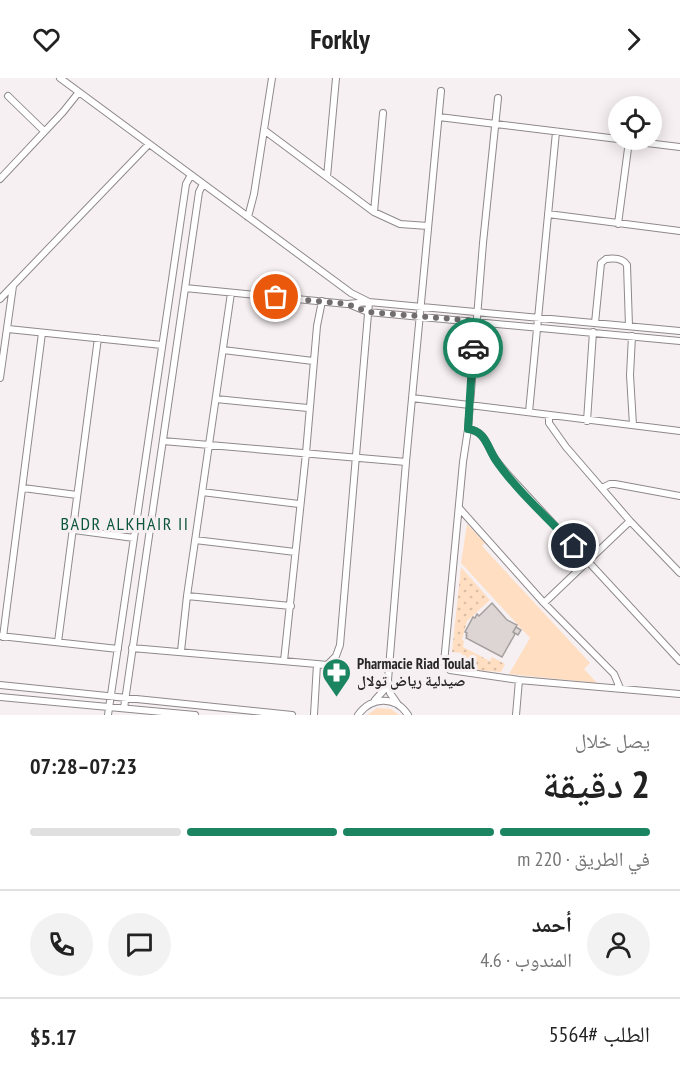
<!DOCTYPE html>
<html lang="ar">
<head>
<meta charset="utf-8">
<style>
  :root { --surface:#fff; --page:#f2f2f2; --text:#222; --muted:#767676; --line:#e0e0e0; --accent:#1b8561 }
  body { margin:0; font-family:"PT Sans Narrow","Noto Naskh Arabic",sans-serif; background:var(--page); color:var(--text); direction:rtl; height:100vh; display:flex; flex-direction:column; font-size:22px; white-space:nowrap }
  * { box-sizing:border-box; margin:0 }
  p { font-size:20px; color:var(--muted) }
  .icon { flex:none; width:33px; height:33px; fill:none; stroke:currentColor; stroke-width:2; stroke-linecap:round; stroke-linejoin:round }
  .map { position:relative; height:637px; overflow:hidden; direction:ltr }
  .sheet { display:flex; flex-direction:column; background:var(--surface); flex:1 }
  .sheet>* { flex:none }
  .fabs { position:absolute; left:608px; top:18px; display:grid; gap:12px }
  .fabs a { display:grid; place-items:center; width:54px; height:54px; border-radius:50%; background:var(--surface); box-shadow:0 3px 15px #0003; font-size:30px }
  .pin { position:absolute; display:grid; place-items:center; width:51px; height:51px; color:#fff; margin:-26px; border:3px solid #fff; border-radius:50%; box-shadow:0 2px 6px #0007 }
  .courier { position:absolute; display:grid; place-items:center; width:60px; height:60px; margin:-30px; border:4px solid #1b8561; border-radius:50%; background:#fff; color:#222; box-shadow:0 2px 8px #0007 }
  .head em { font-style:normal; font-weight:600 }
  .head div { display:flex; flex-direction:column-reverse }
  .head { display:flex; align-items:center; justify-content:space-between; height:102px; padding:0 30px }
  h1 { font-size:39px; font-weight:600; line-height:45px }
  .bar { display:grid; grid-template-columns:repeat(4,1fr); gap:9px 6px; align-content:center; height:72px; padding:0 30px }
  .bar i { height:8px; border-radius:4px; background:var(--line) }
  .bar .current { background:var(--accent) }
  .bar p { grid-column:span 4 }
  .line { display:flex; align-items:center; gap:15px; padding:0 30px; border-top:2px solid var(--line) }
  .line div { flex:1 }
  .round { display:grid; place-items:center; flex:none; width:63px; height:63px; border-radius:32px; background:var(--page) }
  header { display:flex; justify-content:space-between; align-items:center; height:78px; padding:0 30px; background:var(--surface); font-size:27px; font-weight:600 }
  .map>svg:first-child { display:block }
  .green { fill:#ffdec1 }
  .garden { fill:url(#garden-dots) }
  .building { fill:#dcd5d4; stroke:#a59f9e; stroke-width:1.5 }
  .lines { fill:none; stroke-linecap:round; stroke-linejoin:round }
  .minor-casing { stroke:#8f898b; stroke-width:8 }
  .minor { stroke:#fff; stroke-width:6 }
  .done { stroke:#716d6e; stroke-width:6; stroke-dasharray:0 10.8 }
  .route { stroke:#1b8561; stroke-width:8 }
  .labels { text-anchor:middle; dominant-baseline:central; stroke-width:6; stroke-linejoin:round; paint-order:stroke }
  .poi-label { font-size:15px; font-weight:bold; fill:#292727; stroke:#f7f0f2; text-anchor:start }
  .quarter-label { font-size:18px; letter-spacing:1.5px; fill:#0d563e; stroke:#f7f0f2 }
</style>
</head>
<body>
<header><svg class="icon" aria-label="forward" viewBox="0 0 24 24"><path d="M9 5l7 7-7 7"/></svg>Forkly<svg class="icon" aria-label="heart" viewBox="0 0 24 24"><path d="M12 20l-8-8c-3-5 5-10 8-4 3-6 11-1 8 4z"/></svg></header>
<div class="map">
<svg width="680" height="637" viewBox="0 0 680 637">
  <defs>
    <pattern id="garden-dots" width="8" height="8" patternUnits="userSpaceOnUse" patternTransform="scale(1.5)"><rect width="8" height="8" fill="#ffdec1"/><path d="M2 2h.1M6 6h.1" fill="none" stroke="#dbbea6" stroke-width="1.8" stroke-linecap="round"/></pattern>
  </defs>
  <rect width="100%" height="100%" fill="#f7f0f2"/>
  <path class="green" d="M467 446 485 465 482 468 590 585 584 591 597 605 509 596 530 560 461 485Z
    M377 630 391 631 399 637H367Z"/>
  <path class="garden" d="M461 489 490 522 467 543 462 562 464 563 463 569 490 583 492 579 505 586 501 594 461 591 462 575 452 574Z"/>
  <path class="building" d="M492 525 507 542 517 547 513 554 515 556 502 579 466 560 467 558 466 557 467 555 465 554 473 539 475 540 477 536 479 538Z
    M516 549 521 552 518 557 513 554Z"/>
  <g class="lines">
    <defs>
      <path id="minor" d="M60 0 351 215 369 224 340 567 336 578 327 587 317 586 132 570
        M8 18 44 53
        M498 20 483 165 468 351 463 384 444 585 450 592 519 602 680 616
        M439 39 618 61
        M264 52 374 134 400 146 428 148
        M622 62 680 69
        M327 99 336 0
        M0 101 63 34 79 14
        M374 134 383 35
        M548 136 680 153
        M248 139 254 116 272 0
        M618 146 629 63
        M185 210 347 226 369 224 680 253
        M0 221 149 66
        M351 227 368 234 680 263
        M595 245 601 185 606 181C613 180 623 180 627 187L629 248
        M8 251 162 267
        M632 258 630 297 633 347
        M223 272 313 283
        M0 300 13 208
        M412 320 680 353
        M216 321 308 330
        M529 334 556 54
        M549 338V345L566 369 630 443 680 495
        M587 343 593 254
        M468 351C484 353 486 365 493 377 498 386 505 393 511 400L680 583
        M163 363 406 384
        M23 410 77 417
        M602 410 610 406H615L680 418
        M202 414 299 426
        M460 431 544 525 614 596 620 610
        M74 452 134 460
        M195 462 295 474
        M187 518 291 528
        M544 525 630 443
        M0 558 118 571
        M3 559 42 255
        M58 564 98 260
        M181 573 187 518 231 215
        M284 583 306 375 317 248 322 223
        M388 602 406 384 441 13
        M0 607 292 637
        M0 619 195 637
        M375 622 385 611 388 602 390 615 397 625
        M124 630 199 114 203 106
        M108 637 186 106 191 97
        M314 637 317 586
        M358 637C371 619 395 617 408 637
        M516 637 519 602"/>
    </defs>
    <use href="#minor" class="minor-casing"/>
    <use href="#minor" class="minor"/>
  </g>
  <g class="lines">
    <path class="done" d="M276 219 347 226 368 234 476 243 473 270"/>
    <path class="route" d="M473 270 468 351C485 353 487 368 495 381 515 411 549 441 574 468"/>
  </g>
  <defs>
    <symbol id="pharmacy-pin" viewBox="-11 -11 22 30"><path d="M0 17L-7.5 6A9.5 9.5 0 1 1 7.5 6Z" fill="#1b8561" stroke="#f7f0f2"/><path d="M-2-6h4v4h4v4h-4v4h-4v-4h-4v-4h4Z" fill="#fff"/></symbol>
  </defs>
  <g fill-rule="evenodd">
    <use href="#pharmacy-pin" x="320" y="578" width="33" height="45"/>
  </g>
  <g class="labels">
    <g class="poi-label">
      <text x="357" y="585">Pharmacie Riad Toulal<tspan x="357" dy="17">صيدلية رياض تولال</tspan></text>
    </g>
    <g class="quarter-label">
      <text x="125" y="445">BADR ALKHAIR II</text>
    </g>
  </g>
</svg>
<div class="fabs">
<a><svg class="icon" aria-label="locate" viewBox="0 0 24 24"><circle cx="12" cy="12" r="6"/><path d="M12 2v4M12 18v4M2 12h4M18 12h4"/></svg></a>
</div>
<div class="pin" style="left:276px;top:219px;background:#ea580c"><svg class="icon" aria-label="bag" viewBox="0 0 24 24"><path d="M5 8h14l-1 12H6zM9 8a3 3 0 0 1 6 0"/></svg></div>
<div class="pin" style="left:574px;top:468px;background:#1f2937"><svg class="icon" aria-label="home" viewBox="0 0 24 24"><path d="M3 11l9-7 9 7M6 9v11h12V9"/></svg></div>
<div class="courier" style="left:473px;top:270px"><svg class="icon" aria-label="car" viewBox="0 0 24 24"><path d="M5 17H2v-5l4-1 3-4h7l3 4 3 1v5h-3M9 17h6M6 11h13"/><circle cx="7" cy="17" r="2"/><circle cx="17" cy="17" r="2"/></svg></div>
</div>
<section class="sheet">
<div class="head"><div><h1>2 دقيقة</h1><p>يصل خلال</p></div><em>07:23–07:28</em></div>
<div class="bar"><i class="current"></i><i class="current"></i><i class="current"></i><i></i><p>في الطريق · 220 m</p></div>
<div class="line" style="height:108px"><a class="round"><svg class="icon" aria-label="person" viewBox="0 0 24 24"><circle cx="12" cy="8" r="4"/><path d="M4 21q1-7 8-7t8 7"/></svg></a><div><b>أحمد</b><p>المندوب · 4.6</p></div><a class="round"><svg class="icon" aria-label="chat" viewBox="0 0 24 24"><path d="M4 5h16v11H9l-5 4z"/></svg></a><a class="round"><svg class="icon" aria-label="phone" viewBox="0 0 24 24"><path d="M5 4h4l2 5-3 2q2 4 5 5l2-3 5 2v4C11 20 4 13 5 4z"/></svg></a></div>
<div class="line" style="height:78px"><div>الطلب #5564</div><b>$5.17</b></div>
</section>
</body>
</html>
